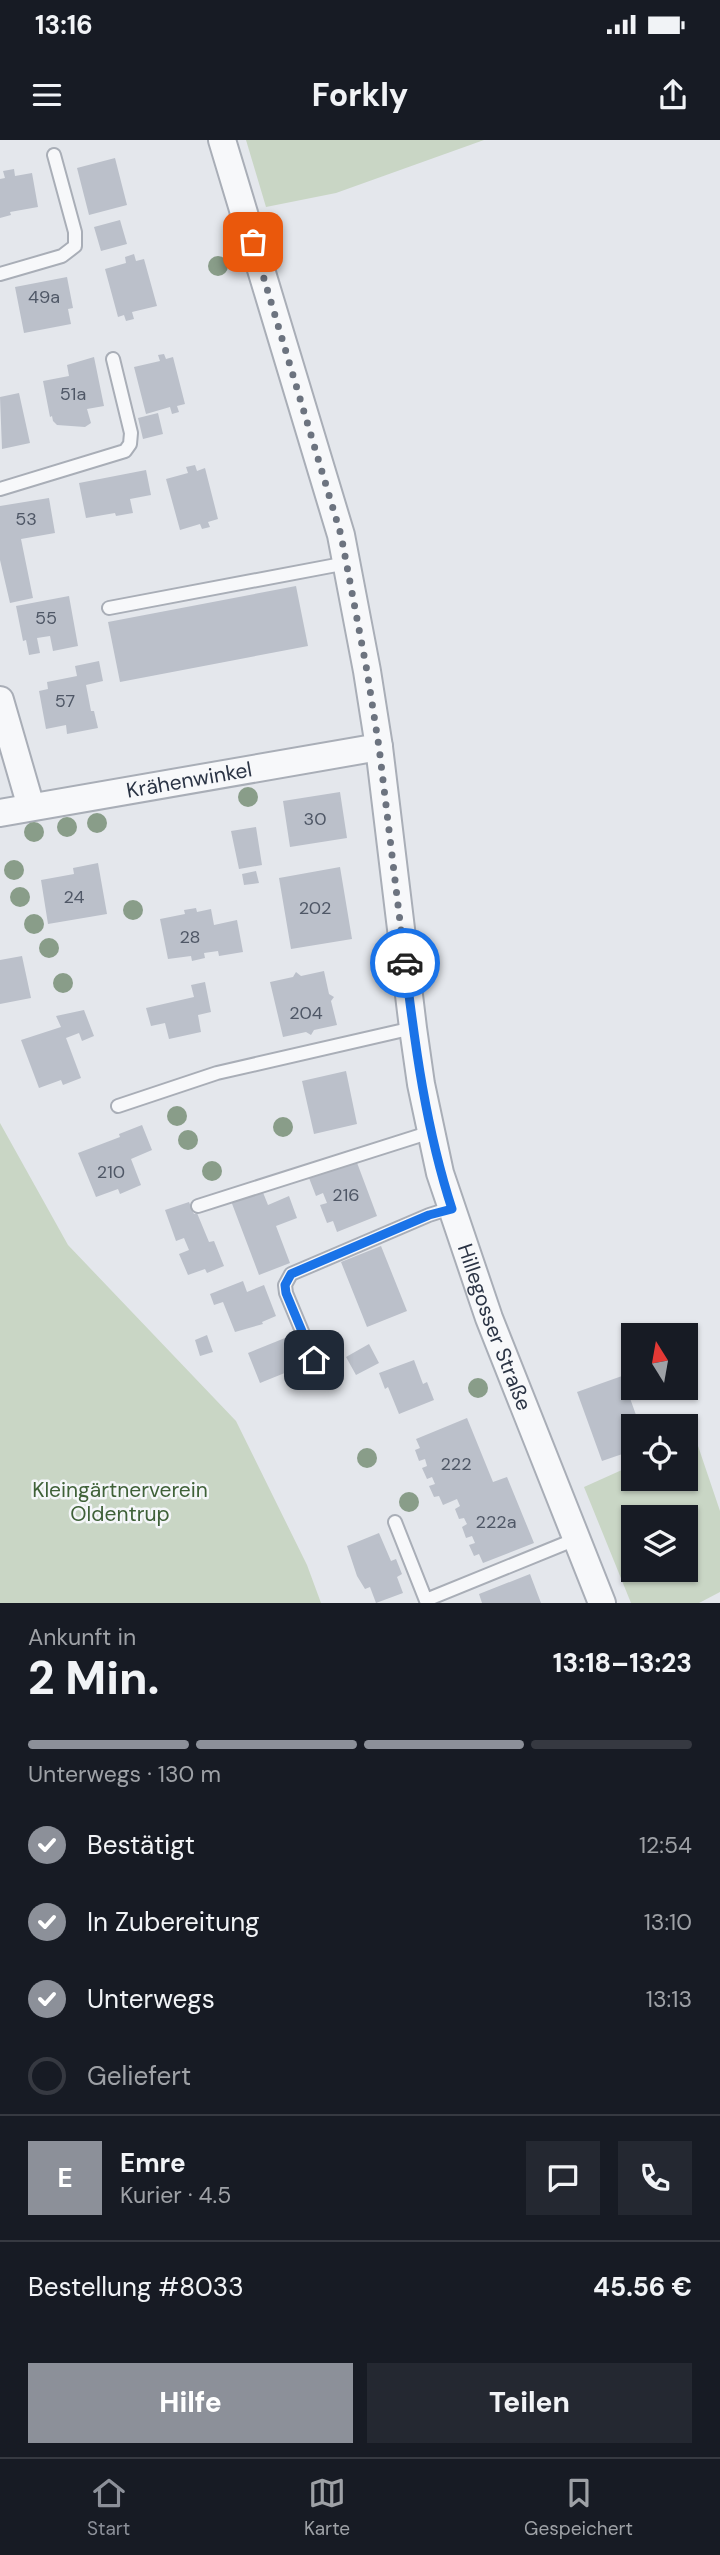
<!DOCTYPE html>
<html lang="de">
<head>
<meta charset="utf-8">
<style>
  :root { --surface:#171b24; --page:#242831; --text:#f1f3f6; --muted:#9ea1a6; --line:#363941; --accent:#8c9099 }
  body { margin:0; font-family:"DM Sans",sans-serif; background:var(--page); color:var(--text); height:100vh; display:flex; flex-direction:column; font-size:26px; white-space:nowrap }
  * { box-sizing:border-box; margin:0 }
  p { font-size:23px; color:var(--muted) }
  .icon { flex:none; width:38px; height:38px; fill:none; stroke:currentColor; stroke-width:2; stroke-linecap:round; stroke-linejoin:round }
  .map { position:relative; height:1463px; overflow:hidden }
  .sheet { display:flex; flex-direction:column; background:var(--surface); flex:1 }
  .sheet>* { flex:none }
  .needle { width:46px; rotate:349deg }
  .buttons { position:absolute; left:621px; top:1183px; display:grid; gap:14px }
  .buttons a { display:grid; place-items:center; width:77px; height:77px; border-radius:0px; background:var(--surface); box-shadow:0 2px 5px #0004; font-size:35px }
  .pin { position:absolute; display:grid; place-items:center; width:60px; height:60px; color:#fff; margin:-30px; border-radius:14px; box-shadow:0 4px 10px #0006 }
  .courier { position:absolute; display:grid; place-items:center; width:70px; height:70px; margin:-35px; border:5px solid #1a73e8; border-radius:50%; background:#fff; color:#222; box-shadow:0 2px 9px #0007 }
  .overview em { font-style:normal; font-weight:800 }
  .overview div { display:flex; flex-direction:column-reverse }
  .overview { display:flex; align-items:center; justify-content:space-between; height:119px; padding:0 28px }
  h1 { font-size:46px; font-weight:800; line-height:52px }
  .bar { display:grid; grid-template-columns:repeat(4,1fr); gap:10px 7px; align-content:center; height:84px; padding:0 28px }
  .bar i { height:9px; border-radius:5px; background:var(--line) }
  .bar .active { background:var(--accent) }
  .bar p { grid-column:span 4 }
  .line { display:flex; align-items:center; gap:18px; padding:0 28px; border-top:2px solid var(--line) }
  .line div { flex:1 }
  .round { display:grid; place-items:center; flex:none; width:74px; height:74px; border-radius:0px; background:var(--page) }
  ol { padding:0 28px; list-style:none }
  li { display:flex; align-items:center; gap:21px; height:77px }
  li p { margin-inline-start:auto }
  li .icon { padding:7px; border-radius:50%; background:var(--accent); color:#fff; stroke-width:4 }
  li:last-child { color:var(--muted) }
  li i { width:38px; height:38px; border:4px solid var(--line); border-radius:50% }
  .primary-button { display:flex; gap:14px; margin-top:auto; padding:14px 28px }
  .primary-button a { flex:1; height:80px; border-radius:0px; background:var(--accent); color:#fff; font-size:28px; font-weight:800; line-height:80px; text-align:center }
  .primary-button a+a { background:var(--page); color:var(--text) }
  .status { display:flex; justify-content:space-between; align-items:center; height:49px; padding:0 35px; background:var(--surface); direction:ltr }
  .status svg { height:19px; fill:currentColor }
  header { display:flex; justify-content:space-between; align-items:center; height:91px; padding:0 28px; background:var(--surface); font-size:32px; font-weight:800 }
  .tabs { display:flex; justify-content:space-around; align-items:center; height:98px; border-top:2px solid var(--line); background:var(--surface); font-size:19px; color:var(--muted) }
  .tabs a { display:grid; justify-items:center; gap:4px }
  .tabs .active { color:var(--accent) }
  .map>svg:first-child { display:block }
  .green { fill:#c9d6c5; fill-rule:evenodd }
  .building { fill:#bbc0ca }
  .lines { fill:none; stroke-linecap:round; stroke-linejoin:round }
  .service-casing { stroke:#a9aeb7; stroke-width:16 }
  .minor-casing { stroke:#a9aeb7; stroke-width:30 }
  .service { stroke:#f7f8fa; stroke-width:12 }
  .minor { stroke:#f7f8fa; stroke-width:26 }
  .tree { fill:#899d89 }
  .done { stroke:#6c737f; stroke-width:7; stroke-dasharray:0 12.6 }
  .route { stroke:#1a73e8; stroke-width:9 }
  .labels { text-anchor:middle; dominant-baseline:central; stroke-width:5; stroke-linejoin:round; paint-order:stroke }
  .number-label { font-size:18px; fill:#4f5766 }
  .street-label { font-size:21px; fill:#2b3445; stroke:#f4f6f9 }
  .park-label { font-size:21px; fill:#3f6138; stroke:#f4f6f9 }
</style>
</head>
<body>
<div class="status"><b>13:16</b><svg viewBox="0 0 49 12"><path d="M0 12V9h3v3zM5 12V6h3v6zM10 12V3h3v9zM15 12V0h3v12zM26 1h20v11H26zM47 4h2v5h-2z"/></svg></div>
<header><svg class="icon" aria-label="menu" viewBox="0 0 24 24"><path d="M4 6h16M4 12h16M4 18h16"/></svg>Forkly<svg class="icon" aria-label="share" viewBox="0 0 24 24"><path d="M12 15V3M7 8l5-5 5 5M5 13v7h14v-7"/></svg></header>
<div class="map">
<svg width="720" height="1463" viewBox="0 0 720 1463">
  <rect width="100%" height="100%" fill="#e4e7ec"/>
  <path class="green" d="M246 0H484L336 53 266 67Z
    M0 983 68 1105 236 1281 307 1425 321 1463H0Z
    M695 1297 720 1371V1452L699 1463H631L584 1347 633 1325 634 1339H686V1301ZM634 1377H686V1430H634Z"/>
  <path class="building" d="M115 18 127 65 89 75 77 28Z
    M14 29 15 36 32 33 38 67 10 72 11 75 0 78V39L5 38 3 31Z
    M120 80 127 104 101 111 94 87Z
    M134 114 136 121 144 119 157 166 132 172 134 179 126 181 124 175 118 177 105 129 126 123 125 117Z
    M67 137 73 168 68 169 71 184 24 193 15 147Z
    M164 214 166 219 173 217 185 264 177 266 179 272 172 274 170 267 146 274 134 227 160 221 158 215Z
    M94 217 104 266 87 269 91 283 85 287 57 285 53 281 52 276 50 277 43 241 69 236 67 225Z
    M19 253 30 303 2 309 0 257Z
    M158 273 163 294 143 299 138 278Z
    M195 325 197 331 205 328 218 379 208 382 210 387 202 389 200 384 180 390 166 339 188 333 186 327Z
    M146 330 151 355 130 359 133 373 116 376 115 373 86 378 79 343Z
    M49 358 55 393 21 399 33 458 10 463 0 420V366Z
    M296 446 308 506 120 542 108 482Z
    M69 456 78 506 53 511 50 496 37 498 40 513 29 515 26 500 23 501 16 466Z
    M99 521 103 541 86 545 91 571H94L98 588 67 594 66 585 46 589 39 551 48 549 47 542 77 536 75 526Z
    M340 652 347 698 290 707 283 661Z
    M256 687 262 725 239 729 231 691Z
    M98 723 107 774 48 784 41 740 74 734 73 728Z
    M340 727 352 799 291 809 279 738Z
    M256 731 259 743 244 745 242 734Z
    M196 768 197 772 211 769 214 785 237 780 243 812 219 816 218 811 204 813 205 818 192 821 191 816 168 819 160 779 185 774 184 770Z
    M22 816 31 858 0 864V820Z
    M324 831 329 854 334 857 331 861 337 885 314 890 311 895 306 892 283 897 270 842 293 837 296 832 301 836Z
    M205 842 211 872 198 875 201 892 169 899 165 883 151 886 146 868 194 857 191 845Z
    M84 870 94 896 82 901 79 893 66 898 81 938 63 945 61 940 39 948 21 900 61 887 56 876Z
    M346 931 357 984 314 994 302 941Z
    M142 985 152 1010 131 1019 141 1045 120 1054 118 1049 96 1057 78 1013 120 997 119 994Z
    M356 1020 377 1076 337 1092 333 1081 327 1083 320 1065 327 1063 323 1053 316 1056 309 1038Z
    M262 1050 268 1065 289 1056 297 1078 276 1086 290 1123 259 1135 231 1061Z
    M189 1062 194 1074 197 1073 209 1102 214 1101 224 1126 207 1133 205 1129 188 1135 179 1114 189 1110 184 1098 176 1101 165 1070Z
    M381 1106 407 1171 367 1187 341 1122Z
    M243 1141 247 1152 264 1145 276 1176 262 1182 263 1184 235 1192 223 1162 214 1165 210 1154Z
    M207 1195 213 1212 200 1216 195 1200Z
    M285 1198 297 1228 260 1243 248 1213Z
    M369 1204 379 1223 356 1235 346 1217Z
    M414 1220 423 1244 427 1242 434 1260 399 1274 388 1247 385 1249 379 1233Z
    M622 1236 640 1286H634V1310L602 1321 577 1252Z
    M467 1278 493 1342 507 1337 534 1403 483 1423 479 1414 474 1416 469 1405 475 1403 472 1396 466 1398 462 1387 467 1384 464 1378 459 1379 455 1369 460 1366 457 1359 443 1365 439 1356 434 1357 429 1346 435 1344 432 1337 427 1339 422 1328 427 1326 425 1319 419 1321 415 1310 420 1308 416 1299Z
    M379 1393 391 1421 396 1419 402 1434 397 1437 403 1453 376 1463 370 1447 365 1449 357 1436 347 1406Z
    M530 1434 541 1463H482L479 1454Z"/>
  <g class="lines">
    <defs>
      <path id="service" d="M0 134 62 116 75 106V92L54 15
        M0 349 125 311 130 304 131 293 113 219
        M109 468 347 423
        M118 966 217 933 413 888
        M198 1066 431 992
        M314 1220 286 1153 285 1145 291 1134 429 1075 451 1068
        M395 1382 427 1463
        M426 1460 576 1399"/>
      <g id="minor">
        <path id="s1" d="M222 0 341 395 367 531 379 607 413 888 421 944 440 1033 489 1178 602 1463"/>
        <path d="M0 560 31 667"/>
        <path id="s2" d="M0 673 379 607"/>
      </g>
    </defs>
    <use href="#service" class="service-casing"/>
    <use href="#minor" class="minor-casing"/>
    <use href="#service" class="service"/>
    <use href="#minor" class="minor"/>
  </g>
  <g class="tree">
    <circle cx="218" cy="126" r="10"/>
    <circle cx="248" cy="657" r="10"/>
    <circle cx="97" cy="683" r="10"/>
    <circle cx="67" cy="687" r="10"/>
    <circle cx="34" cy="692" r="10"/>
    <circle cx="14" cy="730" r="10"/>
    <circle cx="20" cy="757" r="10"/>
    <circle cx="133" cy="770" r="10"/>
    <circle cx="34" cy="784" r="10"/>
    <circle cx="49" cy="808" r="10"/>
    <circle cx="63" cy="843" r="10"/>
    <circle cx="177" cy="976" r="10"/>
    <circle cx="283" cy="987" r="10"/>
    <circle cx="188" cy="1000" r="10"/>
    <circle cx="212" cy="1031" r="10"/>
    <circle cx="319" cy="1238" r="10"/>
    <circle cx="478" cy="1248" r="10"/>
    <circle cx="367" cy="1318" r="10"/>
    <circle cx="409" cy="1362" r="10"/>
  </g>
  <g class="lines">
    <path class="done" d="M253 102 341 395 367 531 379 607 405 823"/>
    <path class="route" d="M314 1220 286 1153 285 1145 291 1134 429 1075 452 1069C426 989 415 906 405 823"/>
  </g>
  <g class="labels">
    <g class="number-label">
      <text x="44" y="157">49a</text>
      <text x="73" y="254">51a</text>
      <text x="26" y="379">53</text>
      <text x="46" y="478">55</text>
      <text x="65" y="561">57</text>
      <text x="315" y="679">30</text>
      <text x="74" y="757">24</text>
      <text x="315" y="768">202</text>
      <text x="190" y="797">28</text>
      <text x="306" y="873">204</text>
      <text x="111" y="1032">210</text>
      <text x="346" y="1055">216</text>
      <text x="456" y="1324">222</text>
      <text x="496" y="1382">222a</text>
    </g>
    <g class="street-label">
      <text stroke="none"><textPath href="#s2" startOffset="192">Krähenwinkel</textPath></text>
      <text stroke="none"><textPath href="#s1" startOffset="1222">Hillegosser Straße</textPath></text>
    </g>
    <g class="park-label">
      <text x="120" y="1350">Kleingärtnerverein<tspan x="120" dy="24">Oldentrup</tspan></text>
    </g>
  </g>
</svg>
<div class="buttons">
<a><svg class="needle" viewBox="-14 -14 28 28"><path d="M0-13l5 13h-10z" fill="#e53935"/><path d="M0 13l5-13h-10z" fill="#9ea1a6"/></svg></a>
<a><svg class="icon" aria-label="locate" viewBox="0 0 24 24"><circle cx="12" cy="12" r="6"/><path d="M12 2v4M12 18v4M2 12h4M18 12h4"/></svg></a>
<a><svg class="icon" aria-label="layers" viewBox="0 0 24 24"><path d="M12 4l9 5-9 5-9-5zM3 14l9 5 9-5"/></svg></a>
</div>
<div class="pin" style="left:253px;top:102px;background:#ea580c"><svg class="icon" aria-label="bag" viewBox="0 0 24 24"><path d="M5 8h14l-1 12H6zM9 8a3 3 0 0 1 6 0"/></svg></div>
<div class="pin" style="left:314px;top:1220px;background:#1f2937"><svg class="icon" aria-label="home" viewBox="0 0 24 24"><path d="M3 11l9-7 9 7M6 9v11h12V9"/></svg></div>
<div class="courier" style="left:405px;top:823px"><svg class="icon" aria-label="car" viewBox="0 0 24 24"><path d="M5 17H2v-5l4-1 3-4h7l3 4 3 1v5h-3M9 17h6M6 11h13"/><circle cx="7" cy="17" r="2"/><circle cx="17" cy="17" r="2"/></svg></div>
</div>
<section class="sheet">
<div class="overview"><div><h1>2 Min.</h1><p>Ankunft in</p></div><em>13:18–13:23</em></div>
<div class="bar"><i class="active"></i><i class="active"></i><i class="active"></i><i></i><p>Unterwegs · 130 m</p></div>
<ol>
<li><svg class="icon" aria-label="check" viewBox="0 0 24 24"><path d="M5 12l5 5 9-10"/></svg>Bestätigt<p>12:54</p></li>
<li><svg class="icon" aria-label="check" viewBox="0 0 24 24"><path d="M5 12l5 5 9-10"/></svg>In Zubereitung<p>13:10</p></li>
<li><svg class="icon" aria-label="check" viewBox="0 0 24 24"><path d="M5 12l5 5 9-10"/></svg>Unterwegs<p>13:13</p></li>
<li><i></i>Geliefert</li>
</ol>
<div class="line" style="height:126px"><b class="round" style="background:var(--accent);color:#fff">E</b><div><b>Emre</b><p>Kurier · 4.5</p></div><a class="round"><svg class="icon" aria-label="chat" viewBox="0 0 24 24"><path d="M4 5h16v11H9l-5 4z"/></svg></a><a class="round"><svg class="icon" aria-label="phone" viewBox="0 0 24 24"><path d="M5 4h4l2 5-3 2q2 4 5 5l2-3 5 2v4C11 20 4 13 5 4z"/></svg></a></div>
<div class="line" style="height:91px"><div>Bestellung #8033</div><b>45.56 €</b></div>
<div class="primary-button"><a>Hilfe</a><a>Teilen</a></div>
</section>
<nav class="tabs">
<a class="active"><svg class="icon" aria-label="home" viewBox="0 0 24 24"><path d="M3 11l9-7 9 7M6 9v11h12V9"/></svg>Start</a>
<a><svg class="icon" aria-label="map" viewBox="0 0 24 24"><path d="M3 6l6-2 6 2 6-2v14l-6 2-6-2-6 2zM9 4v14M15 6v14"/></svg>Karte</a>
<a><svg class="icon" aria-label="saved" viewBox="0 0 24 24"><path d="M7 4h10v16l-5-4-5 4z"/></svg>Gespeichert</a>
</nav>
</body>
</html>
